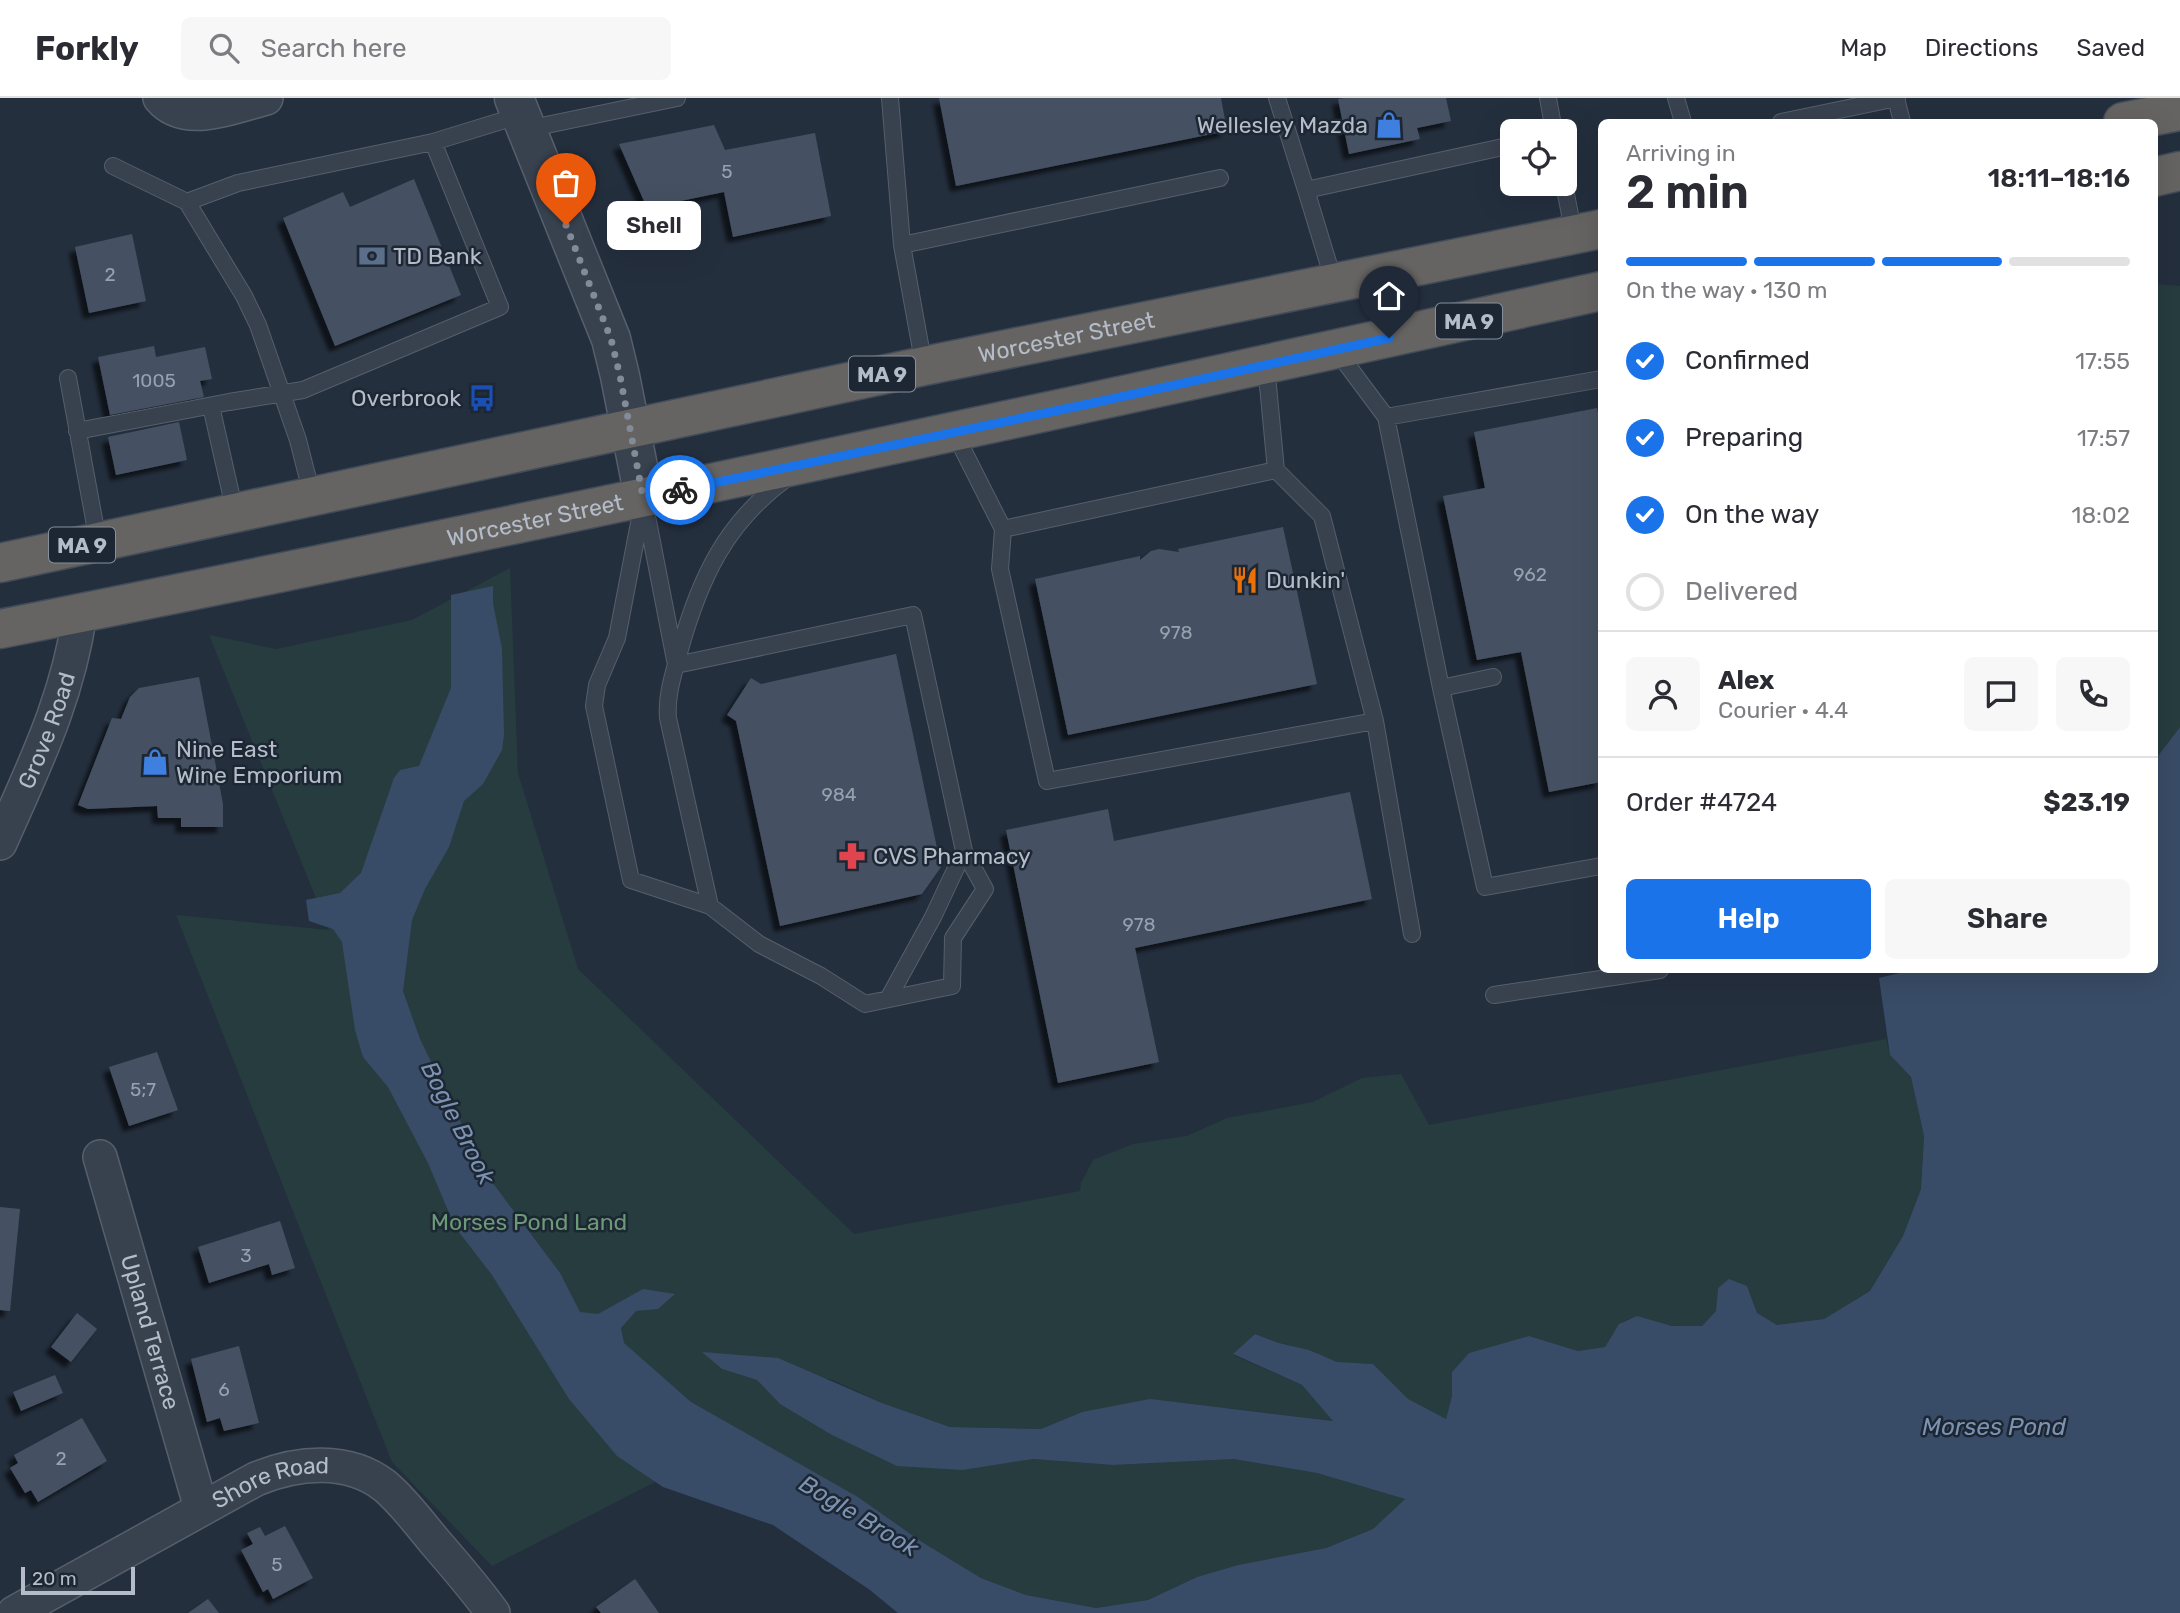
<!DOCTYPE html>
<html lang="en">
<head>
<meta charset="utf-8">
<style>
  :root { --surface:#fff; --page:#f7f7f7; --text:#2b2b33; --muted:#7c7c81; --line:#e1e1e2; --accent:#1a73e8 }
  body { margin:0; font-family:Rubik,sans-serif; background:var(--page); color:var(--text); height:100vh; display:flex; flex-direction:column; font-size:26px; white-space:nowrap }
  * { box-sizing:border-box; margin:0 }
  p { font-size:23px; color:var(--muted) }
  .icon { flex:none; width:38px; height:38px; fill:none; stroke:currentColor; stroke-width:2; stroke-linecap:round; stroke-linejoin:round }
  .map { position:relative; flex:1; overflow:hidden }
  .sheet { position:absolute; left:1598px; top:21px; width:560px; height:854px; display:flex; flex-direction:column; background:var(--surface); border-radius:10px; box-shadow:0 7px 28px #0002 }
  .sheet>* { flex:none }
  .fabs { position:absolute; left:1500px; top:21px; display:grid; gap:14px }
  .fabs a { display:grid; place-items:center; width:77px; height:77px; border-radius:10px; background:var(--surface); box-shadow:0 7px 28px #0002; font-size:35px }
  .scale { position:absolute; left:21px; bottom:18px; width:114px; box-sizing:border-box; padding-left:7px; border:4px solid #b4bcc9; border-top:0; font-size:19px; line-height:24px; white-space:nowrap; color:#b4bcc9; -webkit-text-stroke:5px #1d2633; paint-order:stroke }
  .pin { position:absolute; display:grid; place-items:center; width:60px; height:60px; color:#fff; margin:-72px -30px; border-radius:50% 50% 50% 0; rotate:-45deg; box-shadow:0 0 7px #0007 }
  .pin .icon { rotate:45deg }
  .courier { position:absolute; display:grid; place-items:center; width:70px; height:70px; margin:-35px; border:5px solid #1a73e8; border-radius:50%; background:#fff; color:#222; box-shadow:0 2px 9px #0007 }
  .bubble { position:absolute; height:49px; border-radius:10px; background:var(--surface); box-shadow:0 7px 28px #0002; font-size:23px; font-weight:600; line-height:49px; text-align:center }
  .head em { font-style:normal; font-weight:600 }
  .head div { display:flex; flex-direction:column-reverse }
  .head { display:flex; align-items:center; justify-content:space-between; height:119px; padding:0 28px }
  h1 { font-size:46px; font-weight:600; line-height:52px }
  .bar { display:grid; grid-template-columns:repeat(4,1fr); gap:10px 7px; align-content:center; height:84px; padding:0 28px }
  .bar i { height:9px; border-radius:5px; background:var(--line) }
  .bar .on { background:var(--accent) }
  .bar p { grid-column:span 4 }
  .line { display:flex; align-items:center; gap:18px; padding:0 28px; border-top:2px solid var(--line) }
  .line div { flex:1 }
  .round { display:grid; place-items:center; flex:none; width:74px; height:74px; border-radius:10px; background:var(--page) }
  ol { padding:0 28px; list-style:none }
  li { display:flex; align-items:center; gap:21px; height:77px }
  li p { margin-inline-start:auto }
  li .icon { padding:7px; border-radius:50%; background:var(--accent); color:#fff; stroke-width:4 }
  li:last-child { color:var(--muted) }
  li i { width:38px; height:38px; border:4px solid var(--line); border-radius:50% }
  .primary-button { display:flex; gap:14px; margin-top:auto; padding:14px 28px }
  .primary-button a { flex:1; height:80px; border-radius:10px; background:var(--accent); color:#fff; font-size:28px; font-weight:600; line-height:80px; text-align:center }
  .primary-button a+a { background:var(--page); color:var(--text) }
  header { display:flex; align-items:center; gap:42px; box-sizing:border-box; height:98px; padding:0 35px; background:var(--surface); border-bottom:2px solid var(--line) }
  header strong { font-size:33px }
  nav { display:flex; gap:38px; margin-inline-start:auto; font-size:24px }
  .search { width:490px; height:63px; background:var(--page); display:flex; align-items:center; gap:18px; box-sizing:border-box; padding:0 24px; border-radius:10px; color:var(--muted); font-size:26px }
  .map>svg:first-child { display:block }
  .green { fill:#263c3f }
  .water { fill:#394c67 }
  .building { fill:#455162; filter:url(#shadow) }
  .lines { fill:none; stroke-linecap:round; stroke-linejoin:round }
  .service-casing { stroke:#565f6c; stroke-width:18 }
  .minor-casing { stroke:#565f6c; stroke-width:36 }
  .tertiary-casing { stroke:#565f6c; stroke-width:41 }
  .trunk-casing { stroke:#434c59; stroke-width:41 }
  .service { stroke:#38414e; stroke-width:16 }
  .minor { stroke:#38414e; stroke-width:33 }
  .tertiary { stroke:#38414e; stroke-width:38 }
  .trunk { stroke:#656462; stroke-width:38 }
  .done { stroke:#828b98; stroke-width:7; stroke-dasharray:0 12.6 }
  .route { stroke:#1a73e8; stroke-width:9 }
  .labels { text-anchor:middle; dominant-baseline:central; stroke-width:5; stroke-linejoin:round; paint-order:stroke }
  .number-label { font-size:19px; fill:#98a1af }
  .shield { fill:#1d2633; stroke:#878f9c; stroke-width:2 }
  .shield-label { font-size:21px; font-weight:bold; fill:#b4bcc9 }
  .poi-label { font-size:23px; fill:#b4bcc9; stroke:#1d2633; text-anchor:start }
  .street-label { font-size:23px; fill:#b4bcc9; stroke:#1d2633 }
  .park-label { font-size:23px; fill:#6b9a76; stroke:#1d2633 }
  .water-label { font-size:24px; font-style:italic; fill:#7c92b1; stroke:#1d2633 }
</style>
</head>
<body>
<header>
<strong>Forkly</strong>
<div class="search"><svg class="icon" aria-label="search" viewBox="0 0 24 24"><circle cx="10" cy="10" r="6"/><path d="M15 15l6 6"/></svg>Search here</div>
<nav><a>Map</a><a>Directions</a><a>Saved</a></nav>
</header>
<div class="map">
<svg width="2180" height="1515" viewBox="0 0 2180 1515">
  <defs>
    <filter id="shadow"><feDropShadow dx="-6" dy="6" stdDeviation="2" flood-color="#0009"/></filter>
  </defs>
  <rect width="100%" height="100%" fill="#242f3e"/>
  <path class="green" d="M2154 186 2180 188V629L2154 663Z
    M510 470 518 675 578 871 854 1136 1080 1093 1081 1085 1093 1062 1133 1046 1187 1038 1227 1020 1313 1004 1362 980 1401 976 1429 1027 1886 941 1890 957 1911 979 1924 1038 1921 1091 1903 1138 1870 1193 1824 1221 1777 1227 1757 1215 1747 1188 1718 1190 1716 1213 1702 1228C1691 1228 1679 1229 1668 1227 1630 1219 1627 1211 1605 1249L1578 1253 1529 1238 1469 1255 1452 1274V1298L1446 1322 1408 1302 1373 1266 1337 1265 1309 1252 1279 1245 1255 1236 1233 1257 1302 1287 1334 1323 1226 1310 1082 1314 1041 1331 950 1329 882 1305 833 1282 703 1254 722 1271 757 1282 780 1306 963 1372 1033 1361 1113 1367 1234 1361 1317 1375 1405 1401 1373 1431 1326 1450 1238 1467 1197 1479 1148 1502 1096 1510 1026 1497 981 1480 922 1444 858 1399 746 1337 492 1468 392 1364 176 817 329 832 209 537 276 551 412 522Z"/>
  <path class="water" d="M493 488V505L502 551 504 637 502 652 483 686 464 703 449 749 425 791 412 822 403 893 420 941 486 1076 560 1175 580 1214 598 1216 643 1191 675 1196 658 1211 636 1213 621 1230 624 1245 691 1304 858 1399 922 1444 981 1480 1026 1497 1096 1510 1148 1502 1197 1479 1238 1467 1326 1450 1373 1431 1405 1401 1317 1375 1234 1361 1113 1367 1033 1361 963 1372 897 1368 832 1337 780 1306 757 1282 722 1271 702 1254 778 1260 882 1305 950 1329 1041 1331 1082 1314 1150 1301 1333 1323 1302 1287 1233 1256 1255 1236 1279 1245 1309 1252 1337 1264 1373 1266 1408 1301 1446 1321 1452 1298V1274L1469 1255 1529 1238 1578 1253 1605 1249 1619 1226 1637 1218 1672 1228H1702L1716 1213 1718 1190 1729 1181 1747 1188 1757 1215 1777 1227 1824 1221 1870 1193 1903 1138 1921 1091 1924 1038 1911 979 1890 957 1879 880 1912 872H2154V663L2180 629V1515H898L870 1492 773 1427 663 1389 617 1358 569 1301 492 1177 455 1129 428 1065 388 989 363 959 355 932 342 844 333 831 309 823 306 802 340 795 361 775 394 680 400 672 419 668 451 590V497Z"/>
  <path class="building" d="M939 0H1221L1227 33 956 88Z
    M1345 0H1446L1451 23 1417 30 1420 41 1349 56 1338 1Z
    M714 27 725 52 815 35 831 118 733 139 724 94 647 110 619 46Z
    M414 81 461 197 335 248 283 120 343 94 350 109Z
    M132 136 146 203 89 215 75 149Z
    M154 248 156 259 205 249 212 281 200 283 204 299 110 317 98 259Z
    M1597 310 1601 330V684L1549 694 1521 554 1477 562 1443 398 1485 390 1474 334Z
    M179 324 187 362 116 377 108 339Z
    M1283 429 1317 586 1068 637 1035 481 1140 458V462L1151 453 1159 451 1179 454 1178 451Z
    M896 556 941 769 922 796 780 828 736 623 727 617 751 580 761 586Z
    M199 579 223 706V729H181V720H158L157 708 88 711 78 707 112 620 121 621 130 599 139 590Z
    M1350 694 1372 801 1135 850 1159 964 1058 985 1006 732 1108 711 1114 743Z
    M157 954 178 1012 129 1028 109 969Z
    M0 1109 20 1111 10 1213 0 1212Z
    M280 1123 295 1170 272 1177 269 1166 209 1185 198 1149Z
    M77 1215 97 1231 71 1264 51 1249Z
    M239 1248 259 1325 224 1333 220 1320 207 1324 191 1261Z
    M55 1277 63 1295 21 1313 13 1294Z
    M82 1320 107 1363 38 1404 31 1392 25 1395 10 1370 18 1365 14 1357Z
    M285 1428 313 1480 273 1501 268 1491 263 1494 241 1452 253 1446 247 1435 260 1429 265 1438Z
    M635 1481 659 1515H601L596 1509Z
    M208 1501 219 1515H188Z"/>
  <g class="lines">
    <defs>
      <path id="service" d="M890 0 902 147 924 268
        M1277 0 1306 92
        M1548 0 1554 33
        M1676 0 1683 24
        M1896 0 1902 24
        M1781 24 1897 0
        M527 31 677 0
        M113 68 187 104 244 198 258 227 298 342 312 397
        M1564 86 1574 137
        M187 104 238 85 433 44 521 17
        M902 147 1220 80
        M1334 184 1306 92 1512 47
        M1336 252 1386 319 1601 281
        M1266 267 1276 372 1322 418 1375 623 1412 836
        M68 280 98 443
        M211 308 235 414
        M1386 319 1441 590 1485 789 1601 768
        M77 333 229 304 303 292 500 209 433 44
        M954 334 1003 431 1000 471 1047 683 1375 623
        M644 399 617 540 597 587 594 608 631 782 710 808 759 846 821 878 865 906 952 888 953 840 985 791 964 753 913 517 676 567
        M645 408 675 562
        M1003 431 1276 372
        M1441 590 1493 579
        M710 808 668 620C666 596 674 575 680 551 700 480 726 424 787 380
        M1494 897 1660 872
        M888 901 933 819 964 753"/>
      <g id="minor">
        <path d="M160 0C185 30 235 8 266 0"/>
        <path id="s1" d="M0 745C34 668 68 600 80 515"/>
        <path id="s2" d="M100 1059 201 1410"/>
        <path id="s3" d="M14 1515 256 1381C297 1364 348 1359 385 1388 404 1404 419 1425 435 1444 455 1467 475 1490 493 1515"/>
      </g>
      <path id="tertiary" d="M514 0 611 241 620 278 644 399"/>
      <g id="trunk">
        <path d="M2123 24 2180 13"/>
        <path d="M2154 79 2180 73"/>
        <path id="s4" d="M0 465 924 268 1601 131"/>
        <path id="s5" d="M0 531C535 425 1068 310 1601 193"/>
      </g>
    </defs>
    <use href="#service" class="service-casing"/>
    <use href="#minor" class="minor-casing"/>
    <use href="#tertiary" class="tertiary-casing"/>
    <use href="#trunk" class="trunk-casing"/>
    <use href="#service" class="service"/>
    <use href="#minor" class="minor"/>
    <use href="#tertiary" class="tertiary"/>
    <use href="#trunk" class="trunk"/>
  </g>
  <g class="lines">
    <path class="done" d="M566 127 611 241 620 278 643 399 680 392"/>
    <path class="route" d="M680 392 1093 305 1389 240"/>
  </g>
  <defs>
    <symbol id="shop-bare" viewBox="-9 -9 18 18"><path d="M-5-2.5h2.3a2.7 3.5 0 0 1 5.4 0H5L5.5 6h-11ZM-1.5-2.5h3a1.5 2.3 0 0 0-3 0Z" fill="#3f7fe0" stroke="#1d2633" stroke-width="2.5" paint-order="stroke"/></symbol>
    <symbol id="bank-bare" viewBox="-9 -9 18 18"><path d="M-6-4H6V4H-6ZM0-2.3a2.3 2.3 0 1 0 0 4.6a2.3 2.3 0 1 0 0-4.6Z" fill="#5c6f8a" stroke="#1d2633" stroke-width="2.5" paint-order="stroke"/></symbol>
    <symbol id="bus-bare" viewBox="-9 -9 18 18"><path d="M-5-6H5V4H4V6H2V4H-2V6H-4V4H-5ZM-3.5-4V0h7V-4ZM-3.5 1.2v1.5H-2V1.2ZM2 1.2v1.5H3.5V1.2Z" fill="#1a4fb4" stroke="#1d2633" stroke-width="2.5" paint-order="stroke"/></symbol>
    <symbol id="restaurant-bare" viewBox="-9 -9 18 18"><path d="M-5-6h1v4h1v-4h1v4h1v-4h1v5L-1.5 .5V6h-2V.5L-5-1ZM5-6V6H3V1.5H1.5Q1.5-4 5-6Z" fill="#e8710a" stroke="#1d2633" stroke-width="2.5" paint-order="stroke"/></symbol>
    <symbol id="pharmacy-bare" viewBox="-9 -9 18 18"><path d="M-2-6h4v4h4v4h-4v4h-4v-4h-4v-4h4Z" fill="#e0444e" stroke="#1d2633" stroke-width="2.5" paint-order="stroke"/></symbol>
  </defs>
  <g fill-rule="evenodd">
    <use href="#shop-bare" x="1370" y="8" width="38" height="38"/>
    <use href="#bank-bare" x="353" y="139" width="38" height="38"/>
    <use href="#bus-bare" x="463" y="281" width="38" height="38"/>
    <use href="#restaurant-bare" x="1226" y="463" width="38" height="38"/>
    <use href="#shop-bare" x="136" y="645" width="38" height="38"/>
    <use href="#pharmacy-bare" x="833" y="739" width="38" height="38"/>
  </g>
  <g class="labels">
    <g class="number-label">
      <text x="727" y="73">5</text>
      <text x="110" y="176">2</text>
      <text x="154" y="282">1005</text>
      <text x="1530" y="476">962</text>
      <text x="1176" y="534">978</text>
      <text x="839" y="696">984</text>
      <text x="1139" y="826">978</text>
      <text x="143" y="991">5;7</text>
      <text x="246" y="1157">3</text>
      <text x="224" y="1291">6</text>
      <text x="61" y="1360">2</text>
      <text x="277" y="1466">5</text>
    </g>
    <g class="shield">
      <rect x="1436" y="205.5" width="66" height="35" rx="5"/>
      <rect x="849" y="258.5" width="66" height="35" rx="5"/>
      <rect x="49" y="429.5" width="66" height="35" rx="5"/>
    </g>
    <g class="shield-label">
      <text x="1469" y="223">MA 9</text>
      <text x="882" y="276">MA 9</text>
      <text x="82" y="447">MA 9</text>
    </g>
    <g class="poi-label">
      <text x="1368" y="27" text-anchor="end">Wellesley Mazda</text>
      <text x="393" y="158">TD Bank</text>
      <text x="461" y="300" text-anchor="end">Overbrook</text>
      <text x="1266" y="482">Dunkin'</text>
      <text x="176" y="651">Nine East<tspan x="176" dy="26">Wine Emporium</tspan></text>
      <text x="873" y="758">CVS Pharmacy</text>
    </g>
    <g class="street-label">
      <text stroke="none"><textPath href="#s4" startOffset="1090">Worcester Street</textPath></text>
      <text stroke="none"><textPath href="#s5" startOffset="546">Worcester Street</textPath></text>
      <text stroke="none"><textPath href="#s1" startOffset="122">Grove Road</textPath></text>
      <text stroke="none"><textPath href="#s2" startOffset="182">Upland Terrace</textPath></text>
      <text stroke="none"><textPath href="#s3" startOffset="290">Shore Road</textPath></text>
    </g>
    <g class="park-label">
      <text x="529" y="1124">Morses Pond Land</text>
    </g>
    <g class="water-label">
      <text transform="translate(458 1025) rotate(63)">Bogle Brook</text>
      <text x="1994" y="1329">Morses Pond</text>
      <text transform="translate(859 1418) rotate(31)">Bogle Brook</text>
    </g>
  </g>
</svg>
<div class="fabs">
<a><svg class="icon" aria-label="locate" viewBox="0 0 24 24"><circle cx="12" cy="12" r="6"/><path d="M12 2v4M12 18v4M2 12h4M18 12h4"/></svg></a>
</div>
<div class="scale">20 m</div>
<div class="pin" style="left:566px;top:127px;background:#ea580c"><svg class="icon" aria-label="bag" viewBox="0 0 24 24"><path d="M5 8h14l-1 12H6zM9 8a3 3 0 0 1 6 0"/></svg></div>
<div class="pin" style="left:1389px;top:240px;background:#1f2937"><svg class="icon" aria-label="home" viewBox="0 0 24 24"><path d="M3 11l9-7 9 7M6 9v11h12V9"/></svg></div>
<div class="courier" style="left:680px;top:392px"><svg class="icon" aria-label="bike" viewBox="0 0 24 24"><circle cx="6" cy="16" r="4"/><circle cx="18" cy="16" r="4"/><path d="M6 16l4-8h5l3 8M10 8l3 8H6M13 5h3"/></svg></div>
<div class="bubble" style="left:607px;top:103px;width:94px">Shell</div>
<section class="sheet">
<div class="head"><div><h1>2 min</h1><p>Arriving in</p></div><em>18:11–18:16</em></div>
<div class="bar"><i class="on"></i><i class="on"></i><i class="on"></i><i></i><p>On the way · 130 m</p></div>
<ol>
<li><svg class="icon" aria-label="check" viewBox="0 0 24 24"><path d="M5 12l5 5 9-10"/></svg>Confirmed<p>17:55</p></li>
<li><svg class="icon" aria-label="check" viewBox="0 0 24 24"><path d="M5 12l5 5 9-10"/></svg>Preparing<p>17:57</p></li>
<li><svg class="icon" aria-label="check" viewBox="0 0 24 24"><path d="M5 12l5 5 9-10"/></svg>On the way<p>18:02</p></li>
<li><i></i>Delivered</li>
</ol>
<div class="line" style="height:126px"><a class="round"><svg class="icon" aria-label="person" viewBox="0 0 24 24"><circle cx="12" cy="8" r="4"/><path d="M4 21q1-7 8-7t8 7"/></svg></a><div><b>Alex</b><p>Courier · 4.4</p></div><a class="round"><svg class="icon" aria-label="chat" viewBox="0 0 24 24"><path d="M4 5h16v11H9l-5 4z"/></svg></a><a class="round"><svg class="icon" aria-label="phone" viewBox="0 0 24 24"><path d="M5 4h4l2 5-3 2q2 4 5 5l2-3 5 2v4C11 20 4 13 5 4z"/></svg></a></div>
<div class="line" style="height:91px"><div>Order #4724</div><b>$23.19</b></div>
<div class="primary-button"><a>Help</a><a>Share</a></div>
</section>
</div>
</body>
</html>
